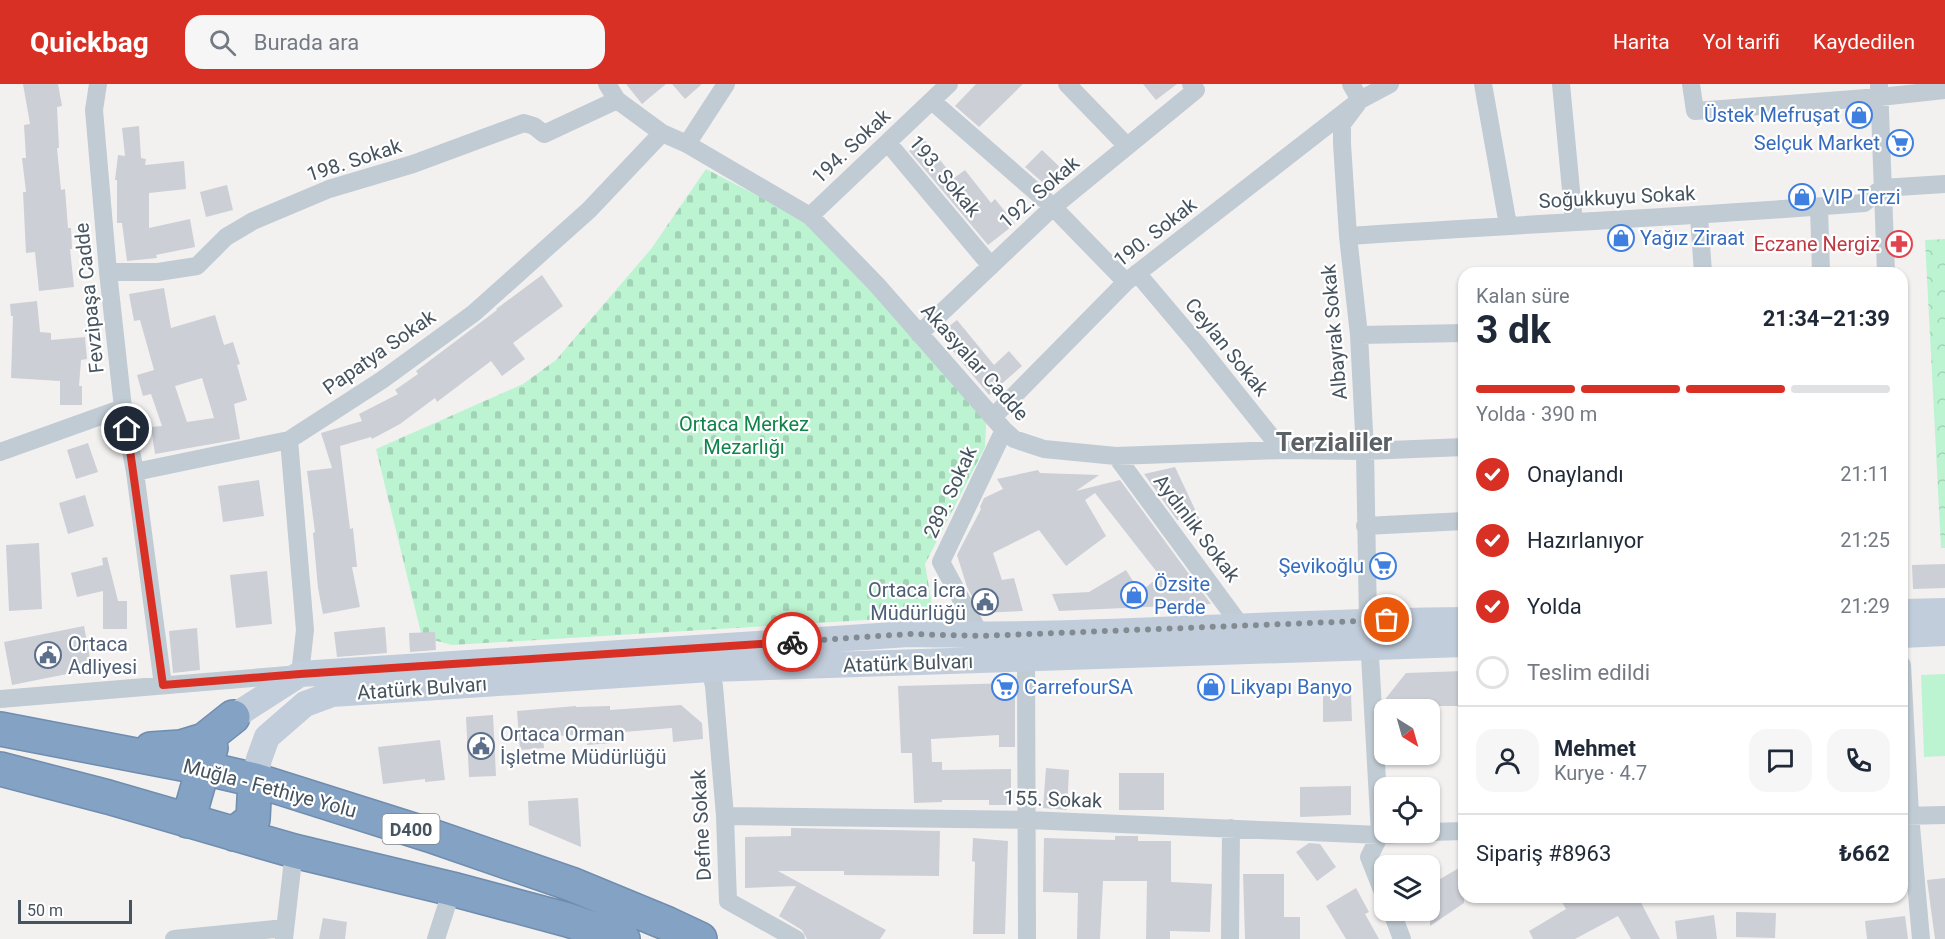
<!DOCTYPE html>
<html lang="tr">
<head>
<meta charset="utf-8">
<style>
  :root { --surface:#fff; --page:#f6f6f7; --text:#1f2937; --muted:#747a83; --line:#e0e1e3; --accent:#d93025 }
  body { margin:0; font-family:Roboto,sans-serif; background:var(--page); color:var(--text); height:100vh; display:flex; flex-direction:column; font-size:22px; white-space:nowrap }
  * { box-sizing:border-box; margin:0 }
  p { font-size:20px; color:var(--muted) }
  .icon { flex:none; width:33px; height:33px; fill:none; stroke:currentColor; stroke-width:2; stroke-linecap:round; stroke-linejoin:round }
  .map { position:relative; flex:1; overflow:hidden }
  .sheet { position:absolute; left:1458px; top:183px; width:450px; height:636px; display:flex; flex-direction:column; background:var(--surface); border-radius:18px; box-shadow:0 2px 4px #0004 }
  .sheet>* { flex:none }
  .needle { width:39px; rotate:143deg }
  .buttons { position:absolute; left:1374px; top:615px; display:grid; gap:12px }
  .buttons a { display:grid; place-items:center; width:66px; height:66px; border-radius:12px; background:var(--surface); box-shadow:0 2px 4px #0004; font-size:30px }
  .scale { position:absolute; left:18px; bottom:15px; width:114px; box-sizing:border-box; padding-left:6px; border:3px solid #465460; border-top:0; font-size:16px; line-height:21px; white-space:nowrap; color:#465460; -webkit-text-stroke:4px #fff; paint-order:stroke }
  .pin { position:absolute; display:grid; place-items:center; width:51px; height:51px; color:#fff; margin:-26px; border:3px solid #fff; border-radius:50%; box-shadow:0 2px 6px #0007 }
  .courier { position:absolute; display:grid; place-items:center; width:60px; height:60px; margin:-30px; border:4px solid #d93025; border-radius:50%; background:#fff; color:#222; box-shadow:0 2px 8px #0007 }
  .summary em { font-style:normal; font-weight:700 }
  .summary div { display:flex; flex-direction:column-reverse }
  .summary { display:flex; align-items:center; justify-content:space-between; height:102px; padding:0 18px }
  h1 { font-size:39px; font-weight:700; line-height:45px }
  .bar { display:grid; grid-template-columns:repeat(4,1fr); gap:9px 6px; align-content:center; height:72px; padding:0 18px }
  .bar i { height:8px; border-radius:4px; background:var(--line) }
  .bar .on { background:var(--accent) }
  .bar p { grid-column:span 4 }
  .line { display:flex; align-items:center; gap:15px; padding:0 18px; border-top:2px solid var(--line) }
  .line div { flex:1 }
  .round { display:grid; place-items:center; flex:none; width:63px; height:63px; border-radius:18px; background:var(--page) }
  ol { padding:0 18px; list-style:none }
  li { display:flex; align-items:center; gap:18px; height:66px }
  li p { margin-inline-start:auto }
  li .icon { padding:6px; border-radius:50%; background:var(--accent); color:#fff; stroke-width:4 }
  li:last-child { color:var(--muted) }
  li i { width:33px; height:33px; border:3px solid var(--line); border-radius:50% }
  header { display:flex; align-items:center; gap:36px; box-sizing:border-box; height:84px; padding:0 30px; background:var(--accent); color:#fff }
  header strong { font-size:28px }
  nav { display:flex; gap:33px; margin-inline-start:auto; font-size:21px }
  .search { width:420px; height:54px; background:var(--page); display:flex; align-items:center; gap:15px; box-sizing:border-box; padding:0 21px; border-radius:18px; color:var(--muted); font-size:22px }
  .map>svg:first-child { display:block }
  .cemetery { fill:url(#cemetery-stones) }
  .park { fill:url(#park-crowns) }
  .pitch { fill:#bcf4d2 }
  .building { fill:#cccfd6; fill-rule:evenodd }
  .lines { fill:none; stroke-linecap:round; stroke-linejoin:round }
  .highway-casing { stroke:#6f8daf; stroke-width:36 }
  .street { stroke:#c0cbd3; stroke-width:18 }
  .secondary { stroke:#c2cddb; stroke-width:26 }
  .highway { stroke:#84a2c3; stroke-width:33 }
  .done { stroke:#838b92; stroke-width:6; stroke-dasharray:0 10.8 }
  .route { stroke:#d93025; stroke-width:8 }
  .labels { text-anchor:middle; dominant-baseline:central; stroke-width:4.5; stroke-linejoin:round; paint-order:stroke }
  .shield { fill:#fff; stroke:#7e8790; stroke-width:1.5 }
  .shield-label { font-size:18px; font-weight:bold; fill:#465460 }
  .shop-label { font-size:20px; fill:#366cbe; stroke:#fff; text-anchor:start }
  .street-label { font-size:20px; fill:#465460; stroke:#fff }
  .health-label { font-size:20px; fill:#be3a42; stroke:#fff; text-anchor:end }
  .park-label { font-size:20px; fill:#0f844b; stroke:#fff }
  .service-label { font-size:20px; fill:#4e5e75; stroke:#fff; text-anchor:start }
  .district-label { font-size:26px; font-weight:bold; fill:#5c6166; stroke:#fff }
</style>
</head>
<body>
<header>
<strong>Quickbag</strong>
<div class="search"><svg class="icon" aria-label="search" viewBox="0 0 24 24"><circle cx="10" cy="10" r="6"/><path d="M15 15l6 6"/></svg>Burada ara</div>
<nav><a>Harita</a><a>Yol tarifi</a><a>Kaydedilen</a></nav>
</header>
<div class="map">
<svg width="1945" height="855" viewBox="0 0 1945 855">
  <defs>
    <pattern id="cemetery-stones" width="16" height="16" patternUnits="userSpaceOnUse" patternTransform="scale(1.5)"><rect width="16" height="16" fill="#bcf4d2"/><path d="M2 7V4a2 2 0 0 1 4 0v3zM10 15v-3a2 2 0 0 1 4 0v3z" fill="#a3d3b7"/></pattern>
    <pattern id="park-crowns" width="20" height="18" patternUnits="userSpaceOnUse" patternTransform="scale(1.5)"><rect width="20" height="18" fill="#bcf4d2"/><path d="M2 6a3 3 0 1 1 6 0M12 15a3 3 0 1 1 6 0" fill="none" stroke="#a3d3b7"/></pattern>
  </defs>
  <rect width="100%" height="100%" fill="#f3f0f0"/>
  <path class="cemetery" d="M706 85 803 135 987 325 985 363 925 480 934 532 452 561 422 553 376 365 523 300 556 276 651 165Z"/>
  <path class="park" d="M1945 155V464H1941L1925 156Z"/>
  <path class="pitch" d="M1945 590V672L1924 673 1921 591Z"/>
  <path class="building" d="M23 0H58L62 22 57 23 59 64H57L61 106 65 105 68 144H71L72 165H70L74 203 39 207 35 168 26 169 23 108H26L22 74H26L24 41 30 40Z
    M626 0H666L642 20Z
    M672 0H702L685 15Z
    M976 0H1023L979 43 955 22Z
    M1143 0H1177L1156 16Z
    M139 42 141 74 146 75 145 81 184 77 186 105 149 109V144L190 135 195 163 156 171 157 174 127 177 122 139H117V96H115L118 71 125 72 122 44Z
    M924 55 954 94 965 86 991 119 995 115 1015 140 988 161 909 67Z
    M1042 66 1065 88 1049 104 1025 83Z
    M227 101 233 126 206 133 200 108Z
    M542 191 563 222 513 259 525 275 502 292 491 277 437 318 435 314 400 340 372 355 371 353 340 362 350 445 353 444 357 483H352L360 523 323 530 318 504 313 449 315 448 307 387 332 384 321 349 362 337 359 330 398 310 395 306 418 290 416 287 497 226 496 225Z
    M164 204 171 244 215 231 224 261 233 258 240 280 237 281 247 316 234 320 240 355 155 370 151 343 162 342 151 310 143 312 137 291 154 286 140 236 134 237 129 210ZM202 294 214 334 187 338 175 302Z
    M37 217 40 248 51 249V256L85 253 87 275 81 276 79 302H82V321H60V297L11 294 13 232H11L10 220Z
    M957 236 994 281 1009 267 1022 282 989 311 939 250Z
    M88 359 98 388 76 395 67 366Z
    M1175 383 1200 436H1177L1144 390Z
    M1038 386 1040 389 1099 391 1076 407 1120 396 1211 520 1059 527 1052 510 1089 508 1126 486 1140 508 1160 492 1095 409 1085 416 1106 452 1066 482 1039 446 993 469 1002 496 1014 494 1023 527 981 529 967 503 957 471 981 425 980 423 984 414 1003 405 997 395Z
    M259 396 264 432 223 438 218 402Z
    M85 411 94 442 68 450 59 419Z
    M39 459 42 525 9 527 6 461Z
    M107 473 118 517H127V545H103V507L77 513 71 489 103 481 102 474Z
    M1945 480V504L1913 505 1912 481Z
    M267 487 272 540 236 544 230 491Z
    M84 542 92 585 12 601 4 558Z
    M385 543 387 569 337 573 334 548Z
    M197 544 200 586 173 589 169 547Z
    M435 548 436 566 410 568 409 549Z
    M1464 587V622H1439V626H1386V614L1406 589Z
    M1015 599V663H999V651L931 655 932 678H942V686L1011 685V721H989V716H942V718L914 719 912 669H901L898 602Z
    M1323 609H1351L1352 637 1323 638Z
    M681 621 702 639 703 655 673 658 672 644 612 649V659L587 661 586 650 543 653 544 664 520 666 517 627 576 622V623L610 622V626Z
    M493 631 496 692 469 693 466 633Z
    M440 656 445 696 425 698V695L383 700 378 663Z
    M1046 684 1069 686 1067 726 1043 724Z
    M1119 689H1164V726H1119Z
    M1351 702V731L1300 733V703Z
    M578 714 581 763 529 741 528 717Z
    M791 744 940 747 939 792 844 791V787H778L886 846 880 855H807L802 846 779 832 796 802 745 804V753L791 752Z
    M1115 752H1138V757H1171V798L1212 800 1210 848 1170 847V855H1146L1147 797H1103L1100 855H1077L1078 809 1043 808 1044 754 1115 756Z
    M973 754 1008 757 1005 850H973L975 778 972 777Z
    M1309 759 1320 760 1336 783 1317 797 1296 768Z
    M1464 781V819L1430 842V801Z
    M1243 790H1284V833H1300V855H1245Z
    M1945 794V855H1935L1927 796Z
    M1356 804 1369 828 1365 830 1379 855H1346L1326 822Z
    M1559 813H1638L1660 855H1631L1618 832 1575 855H1533L1529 847 1566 825Z
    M1736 828 1776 829 1775 854 1736 853Z
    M1714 831 1717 855H1677L1675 837Z
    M1905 832 1908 855H1867L1865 837Z
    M323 834 347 838 345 855H319Z"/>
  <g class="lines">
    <defs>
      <path id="highway" d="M0 645 203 684 255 696 429 751 571 800 668 840 700 855
        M151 665 181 663 204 656 233 633
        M0 685 108 713 294 767 452 805 568 836 623 855
        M188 737 203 684 211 664
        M234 750 253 735 255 696"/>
    </defs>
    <use href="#highway" class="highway-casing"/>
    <path class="street" d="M98 0 94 26 108 188 123 324 135 388 163 601
      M607 0 617 16 662 49 687 60 810 132 877 201 1004 346 1014 355 1044 365 1116 372 1282 366 1365 367 1464 363
      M1067 0 1127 62
      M1351 0 1360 16 1342 40V60L1348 152 1359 251 1365 367 1368 536 1380 751 1369 773 1384 811
      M1483 0 1508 141
      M1561 0 1574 138
      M1691 0 1695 27 1880 13 1945 6
      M1879 0 1886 189
      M932 17 1053 123 1126 198
      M888 59 991 182
      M687 60 726 0
      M1819 123 1821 189
      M810 132 949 0
      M1699 132 1703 189
      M1348 152C1520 140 1693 133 1864 119L1882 104 1945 100
      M108 188H158L197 182 226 153 253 137 329 105 413 80 524 39 534 42 544 50 617 16
      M1137 189 1197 260 1282 366
      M919 250 1053 123 1196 6 1191 0
      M1359 251 1464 249
      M993 333 1126 198 1360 16 1390 0
      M0 368 123 324
      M1116 372 1241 542
      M135 388 289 356
      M1365 442 1464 437
      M981 552 941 478 1004 346
      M1026 575 1027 855
      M1902 581 1910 731 1921 855
      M710 585 714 602 725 732 728 817 796 855
      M0 615 300 590 305 546 289 356 382 296 474 229 589 126 662 49
      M725 732 1028 736 1380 751 1428 748
      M1902 732 1945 731
      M1430 748 1464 747
      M1391 826 1402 855
      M174 855 285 844
      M284 855 294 767
      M436 855 452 805
      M1230 855 1231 744"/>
    <path class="secondary" d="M1902 528 1945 527
      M1902 551 1945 549
      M233 633 300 590 909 550C1094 554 1279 537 1464 536
      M255 696 259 675 267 653 305 620 332 610 710 585 1464 560"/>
    <use href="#highway" class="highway"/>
  </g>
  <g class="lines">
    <path class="done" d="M792 558 909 550 981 552 1387 536"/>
    <path class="route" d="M127 345 163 601 300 590 792 558"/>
  </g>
  <defs>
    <symbol id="shop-ring" viewBox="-11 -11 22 22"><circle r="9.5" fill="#fff" stroke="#3f7fe0" stroke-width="1.5"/><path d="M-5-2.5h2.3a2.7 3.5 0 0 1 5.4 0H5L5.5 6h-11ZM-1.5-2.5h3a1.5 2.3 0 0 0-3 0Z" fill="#3f7fe0"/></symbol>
    <symbol id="supermarket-ring" viewBox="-11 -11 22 22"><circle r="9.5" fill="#fff" stroke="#3f7fe0" stroke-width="1.5"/><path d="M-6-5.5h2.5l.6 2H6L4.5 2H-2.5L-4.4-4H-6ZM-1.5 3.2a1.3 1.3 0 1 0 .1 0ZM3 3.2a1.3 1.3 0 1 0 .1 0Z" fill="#3f7fe0"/></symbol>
    <symbol id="pharmacy-ring" viewBox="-11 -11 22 22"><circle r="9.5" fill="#fff" stroke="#e0444e" stroke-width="1.5"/><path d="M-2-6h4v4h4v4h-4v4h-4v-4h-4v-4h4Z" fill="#e0444e"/></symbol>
    <symbol id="civic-ring" viewBox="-11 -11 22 22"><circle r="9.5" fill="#fff" stroke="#5c6f8a" stroke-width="1.5"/><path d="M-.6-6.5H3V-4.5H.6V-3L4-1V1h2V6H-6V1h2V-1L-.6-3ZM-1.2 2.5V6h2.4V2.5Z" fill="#5c6f8a"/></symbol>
  </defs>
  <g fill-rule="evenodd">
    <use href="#shop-ring" x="1844" y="16" width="30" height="30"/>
    <use href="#supermarket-ring" x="1885" y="44" width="30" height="30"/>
    <use href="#shop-ring" x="1787" y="98" width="30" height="30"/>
    <use href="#shop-ring" x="1606" y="139" width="30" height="30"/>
    <use href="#pharmacy-ring" x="1884" y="145" width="30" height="30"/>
    <use href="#supermarket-ring" x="1368" y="467" width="30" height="30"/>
    <use href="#shop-ring" x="1119" y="496" width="30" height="30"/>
    <use href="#civic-ring" x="970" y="503" width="30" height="30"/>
    <use href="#civic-ring" x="33" y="556" width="30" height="30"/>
    <use href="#supermarket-ring" x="990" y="588" width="30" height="30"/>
    <use href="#shop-ring" x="1196" y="588" width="30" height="30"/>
    <use href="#civic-ring" x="466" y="647" width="30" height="30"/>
  </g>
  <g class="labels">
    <rect class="shield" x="382.5" y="730" width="57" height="30" rx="4.5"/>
    <g class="shield-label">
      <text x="411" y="745">D400</text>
    </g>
    <g class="shop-label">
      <text x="1840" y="31" text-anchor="end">Üstek Mefruşat</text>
      <text x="1880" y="59" text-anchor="end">Selçuk Market</text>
      <text x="1822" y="113">VIP Terzi</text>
      <text x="1640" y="154">Yağız Ziraat</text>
      <text x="1364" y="482" text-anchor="end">Şevikoğlu</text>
      <text x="1154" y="500">Özsite<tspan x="1154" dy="23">Perde</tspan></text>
      <text x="1024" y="603">CarrefourSA</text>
      <text x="1230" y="603">Likyapı Banyo</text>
    </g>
    <g class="street-label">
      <text transform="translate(851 62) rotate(-43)">194. Sokak</text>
      <text transform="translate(354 76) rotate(-18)">198. Sokak</text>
      <text transform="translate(945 92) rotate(50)">193. Sokak</text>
      <text transform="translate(1039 108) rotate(-41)">192. Sokak</text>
      <text transform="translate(1617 113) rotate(-3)">Soğukkuyu Sokak</text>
      <text transform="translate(1155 148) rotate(-38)">190. Sokak</text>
      <text transform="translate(89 214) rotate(-96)">Fevzipaşa Cadde</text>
      <text transform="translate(1334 248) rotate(-95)">Albayrak Sokak</text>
      <text transform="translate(1227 263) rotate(51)">Ceylan Sokak</text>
      <text transform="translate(379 268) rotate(-35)">Papatya Sokak</text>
      <text transform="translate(975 278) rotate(48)">Akasyalar Cadde</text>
      <text transform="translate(950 408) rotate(-65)">289. Sokak</text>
      <text transform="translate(1197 444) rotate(53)">Aydınlık Sokak</text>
      <text transform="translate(908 579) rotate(-2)">Atatürk Bulvarı</text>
      <text transform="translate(422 604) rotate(-4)">Atatürk Bulvarı</text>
      <text transform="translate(270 704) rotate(15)">Muğla - Fethiye Yolu</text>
      <text transform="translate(1053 715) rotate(2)">155. Sokak</text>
      <text transform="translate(701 741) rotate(-93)">Defne Sokak</text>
    </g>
    <g class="health-label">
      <text x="1880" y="160">Eczane Nergiz</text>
    </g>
    <g class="park-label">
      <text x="744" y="340">Ortaca Merkez<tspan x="744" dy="23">Mezarlığı</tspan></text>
    </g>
    <g class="service-label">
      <text x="966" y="506" text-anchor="end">Ortaca İcra<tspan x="966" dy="23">Müdürlüğü</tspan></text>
      <text x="68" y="560">Ortaca<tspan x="68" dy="23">Adliyesi</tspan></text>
      <text x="500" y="650">Ortaca Orman<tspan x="500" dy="23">İşletme Müdürlüğü</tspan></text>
    </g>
    <g class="district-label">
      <text x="1334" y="358">Terzialiler</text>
    </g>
  </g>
</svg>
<div class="buttons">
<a><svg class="needle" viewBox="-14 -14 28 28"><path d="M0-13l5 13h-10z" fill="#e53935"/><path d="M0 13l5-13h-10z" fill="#747a83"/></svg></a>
<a><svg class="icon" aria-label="locate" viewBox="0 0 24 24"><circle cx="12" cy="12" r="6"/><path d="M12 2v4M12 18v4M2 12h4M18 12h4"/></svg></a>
<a><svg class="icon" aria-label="layers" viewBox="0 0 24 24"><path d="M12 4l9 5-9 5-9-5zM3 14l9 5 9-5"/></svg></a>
</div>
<div class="scale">50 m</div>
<div class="pin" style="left:1387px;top:536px;background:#ea580c"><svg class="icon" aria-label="bag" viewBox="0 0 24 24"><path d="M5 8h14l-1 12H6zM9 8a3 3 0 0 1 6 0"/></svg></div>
<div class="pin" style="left:127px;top:345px;background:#1f2937"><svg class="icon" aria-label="home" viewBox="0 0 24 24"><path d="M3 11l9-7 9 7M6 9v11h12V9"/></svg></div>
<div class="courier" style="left:792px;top:558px"><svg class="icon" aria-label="bike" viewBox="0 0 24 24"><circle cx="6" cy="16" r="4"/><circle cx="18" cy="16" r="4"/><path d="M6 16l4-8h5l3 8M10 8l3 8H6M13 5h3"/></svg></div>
<section class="sheet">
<div class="summary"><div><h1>3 dk</h1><p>Kalan süre</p></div><em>21:34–21:39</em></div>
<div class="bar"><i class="on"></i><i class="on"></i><i class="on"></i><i></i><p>Yolda · 390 m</p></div>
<ol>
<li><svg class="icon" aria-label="check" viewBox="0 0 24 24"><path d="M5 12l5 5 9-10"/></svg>Onaylandı<p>21:11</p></li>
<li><svg class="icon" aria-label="check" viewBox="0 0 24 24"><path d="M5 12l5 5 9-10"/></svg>Hazırlanıyor<p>21:25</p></li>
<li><svg class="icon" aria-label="check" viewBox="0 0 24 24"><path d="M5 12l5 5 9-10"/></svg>Yolda<p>21:29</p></li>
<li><i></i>Teslim edildi</li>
</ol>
<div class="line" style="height:108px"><a class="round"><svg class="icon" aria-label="person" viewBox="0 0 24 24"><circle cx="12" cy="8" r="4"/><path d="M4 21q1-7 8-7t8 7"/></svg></a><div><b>Mehmet</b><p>Kurye · 4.7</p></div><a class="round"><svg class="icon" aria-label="chat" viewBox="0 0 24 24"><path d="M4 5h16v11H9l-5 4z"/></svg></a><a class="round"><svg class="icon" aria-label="phone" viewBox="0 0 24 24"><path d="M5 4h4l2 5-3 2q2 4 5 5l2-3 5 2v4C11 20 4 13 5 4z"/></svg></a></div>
<div class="line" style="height:78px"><div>Sipariş #8963</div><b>₺662</b></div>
</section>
</div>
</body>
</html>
